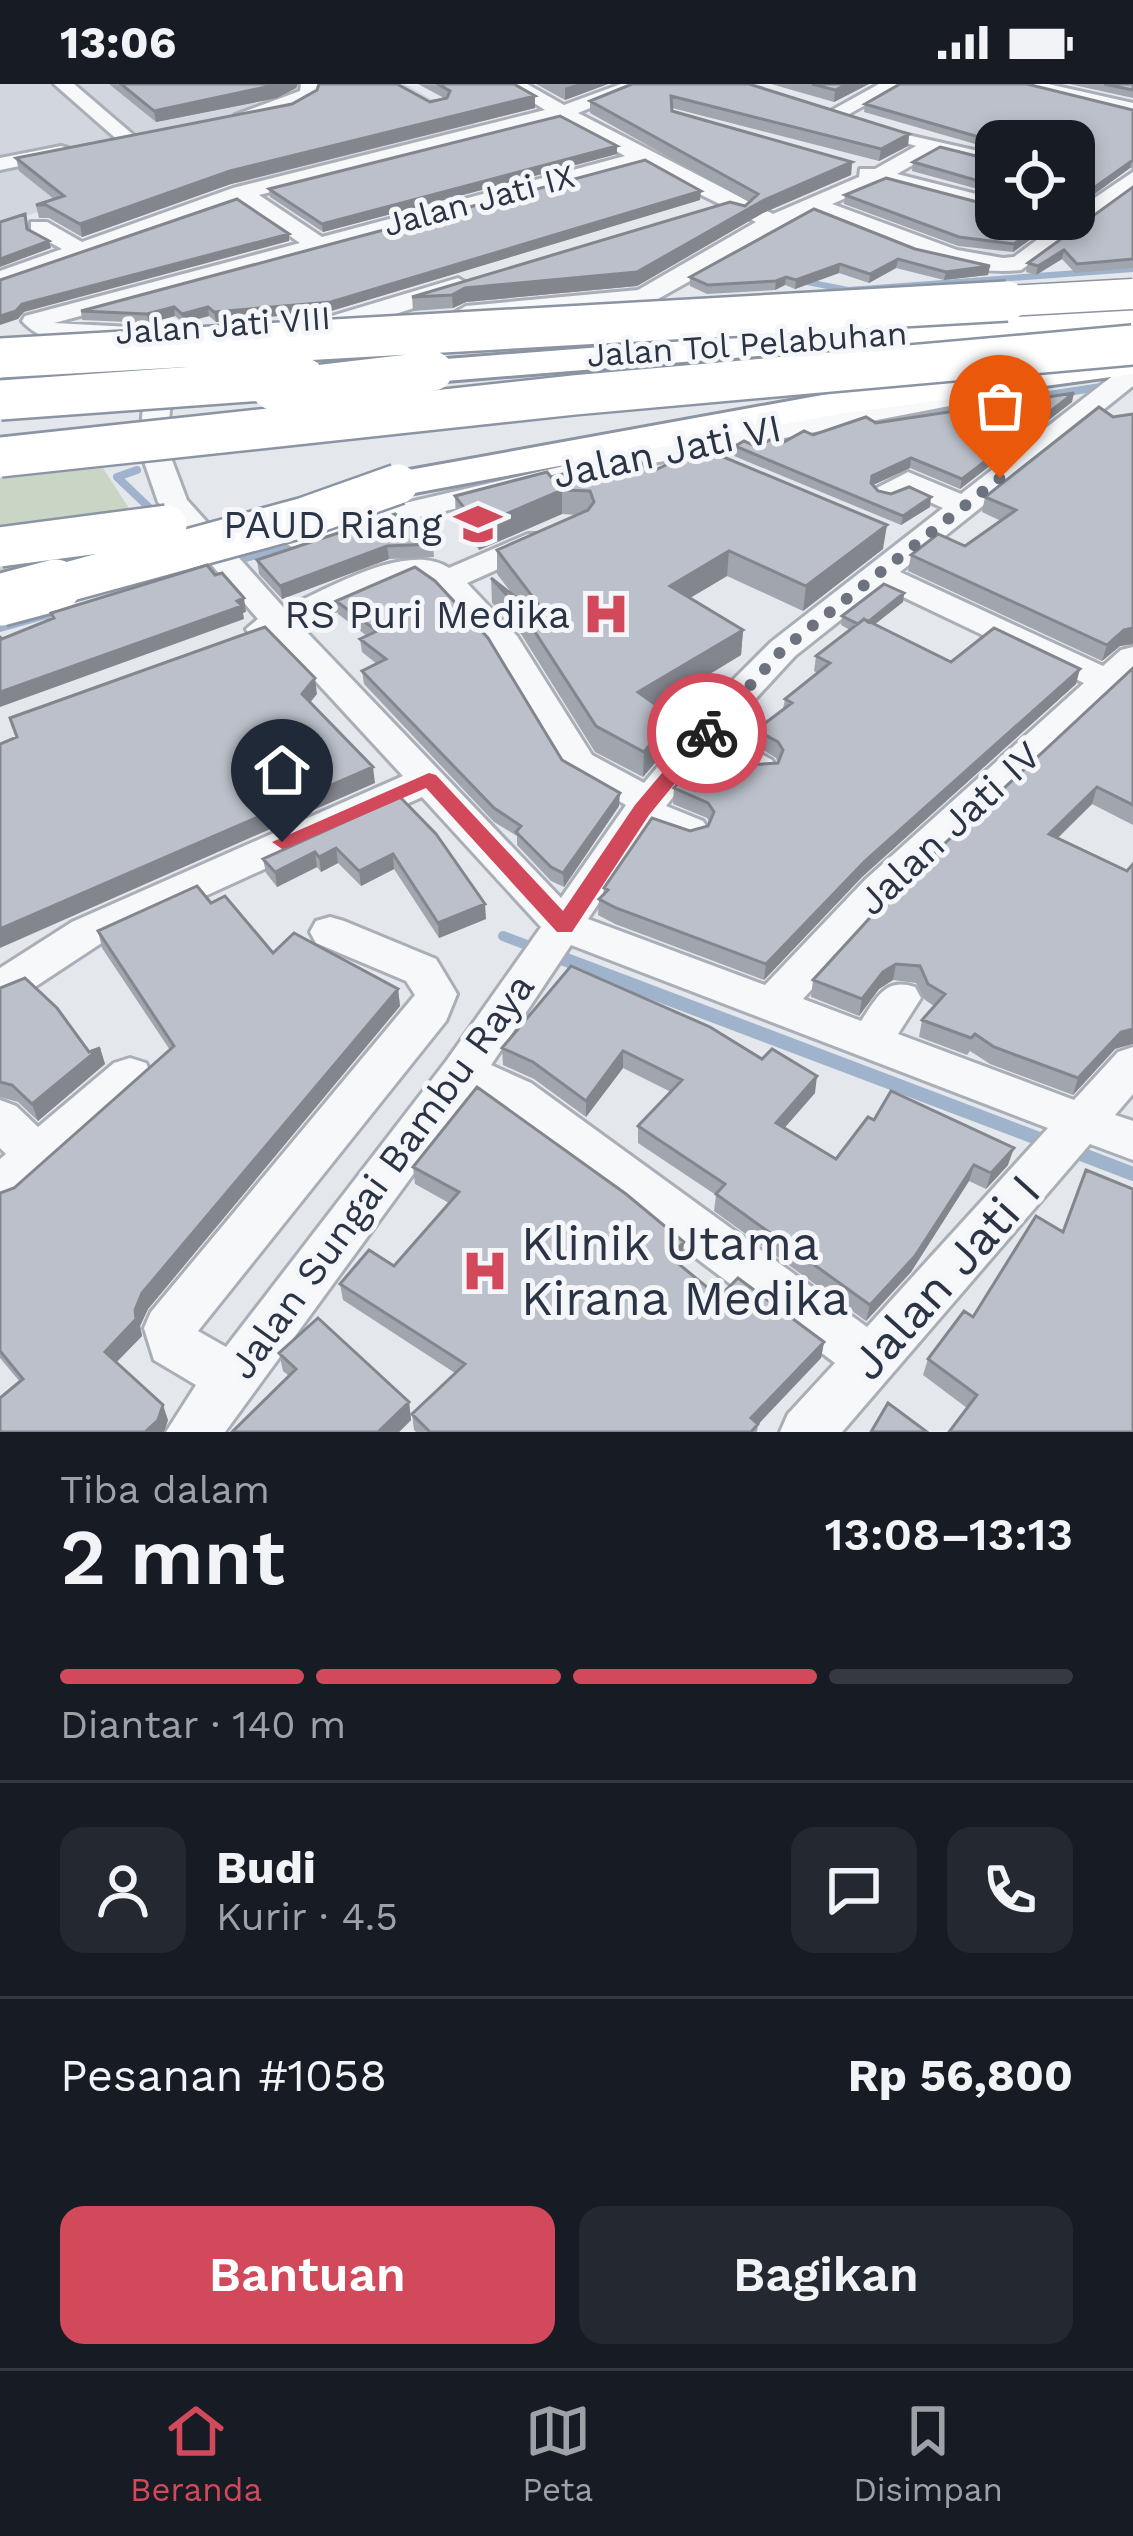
<!DOCTYPE html>
<html lang="id">
<head>
<meta charset="utf-8">
<style>
  :root { --surface:#171b24; --page:#242831; --text:#f1f3f6; --muted:#9ea1a6; --line:#363941; --accent:#d1495b }
  body { margin:0; font-family:"Work Sans",sans-serif; background:var(--page); color:var(--text); height:100vh; display:flex; flex-direction:column; font-size:45px; white-space:nowrap }
  * { box-sizing:border-box; margin:0 }
  p { font-size:39px; color:var(--muted) }
  .icon { flex:none; width:66px; height:66px; fill:none; stroke:currentColor; stroke-width:2; stroke-linecap:round; stroke-linejoin:round }
  .map { position:relative; height:1348px; overflow:hidden }
  .details { display:flex; flex-direction:column; background:var(--surface); flex:1 }
  .details>* { flex:none }
  .buttons { position:absolute; left:975px; top:36px; display:grid; gap:24px }
  .buttons a { display:grid; place-items:center; width:120px; height:120px; border-radius:24px; background:var(--surface); box-shadow:0 6px 18px #0003; font-size:60px }
  .pin { position:absolute; display:grid; place-items:center; width:102px; height:102px; color:#fff; margin:-123px -51px; border-radius:50% 50% 50% 0; rotate:-45deg; box-shadow:0 0 12px #0007 }
  .pin .icon { rotate:45deg }
  .courier { position:absolute; display:grid; place-items:center; width:120px; height:120px; margin:-60px; border:9px solid #d1495b; border-radius:50%; background:#fff; color:#222; box-shadow:0 3px 15px #0007 }
  .overview em { font-style:normal; font-weight:600 }
  .overview div { display:flex; flex-direction:column-reverse }
  .overview { display:flex; align-items:center; justify-content:space-between; height:204px; padding:0 60px }
  h1 { font-size:78px; font-weight:600; line-height:90px }
  .bar { display:grid; grid-template-columns:repeat(4,1fr); gap:18px 12px; align-content:center; height:144px; padding:0 60px }
  .bar i { height:15px; border-radius:9px; background:var(--line) }
  .bar .active { background:var(--accent) }
  .bar p { grid-column:span 4 }
  .line { display:flex; align-items:center; gap:30px; padding:0 60px; border-top:3px solid var(--line) }
  .line div { flex:1 }
  .round { display:grid; place-items:center; flex:none; width:126px; height:126px; border-radius:24px; background:var(--page) }
  .action { display:flex; gap:24px; margin-top:auto; padding:24px 60px }
  .action a { flex:1; height:138px; border-radius:24px; background:var(--accent); color:#fff; font-size:48px; font-weight:600; line-height:138px; text-align:center }
  .action a+a { background:var(--page); color:var(--text) }
  .status { display:flex; justify-content:space-between; align-items:center; height:84px; padding:0 60px; background:var(--surface); direction:ltr }
  .status svg { height:33px; fill:currentColor }
  .tabs { display:flex; justify-content:space-around; align-items:center; height:168px; border-top:3px solid var(--line); background:var(--surface); font-size:33px; color:var(--muted) }
  .tabs a { display:grid; justify-items:center; gap:6px }
  .tabs .active { color:var(--accent) }
  .map>svg:first-child { display:block }
  .built { fill:#d2d6de }
  .green { fill:#c9d6c5 }
  .lines { fill:none; stroke-linecap:round; stroke-linejoin:round }
  .stream-far3 { stroke:#9fb4cc; stroke-width:6 }
  .stream-far2 { stroke:#9fb4cc; stroke-width:8 }
  .stream-far1 { stroke:#9fb4cc; stroke-width:10 }
  .stream { stroke:#9fb4cc; stroke-width:14 }
  .minor-casing { stroke:#a9aeb7; stroke-width:6 }
  .highway-casing { stroke:#8b94a3; stroke-width:6 }
  .minor { fill:#f7f8fa; fill-rule:evenodd }
  .highway { fill:#fff; fill-rule:evenodd }
  .highway-bridge-far2-casing { stroke:#8b94a3; stroke-width:33; stroke-linecap:butt }
  .highway-bridge-far1-casing { stroke:#8b94a3; stroke-width:44; stroke-linecap:butt }
  .highway-bridge-casing { stroke:#8b94a3; stroke-width:57; stroke-linecap:butt }
  .highway-bridge-far2 { stroke:#fff; stroke-width:30 }
  .highway-bridge-far1 { stroke:#fff; stroke-width:39 }
  .highway-bridge { stroke:#fff; stroke-width:51 }
  .wall { fill:#a1a5ae }
  .shaded-wall { fill:#83868d }
  .building { fill:#bbc0ca; stroke:#83868d; stroke-width:3 }
  .route { fill:#d1495b }
  .done { stroke:#6c737f; stroke-width:12; stroke-dasharray:0 21.6 }
  .labels { text-anchor:middle; dominant-baseline:central; stroke-width:10; stroke-linejoin:round; paint-order:stroke }
  .far-street-label { font-size:33px; fill:#2b3445; stroke:#f4f6f9 }
  .street-label { font-size:39px; fill:#2b3445; stroke:#f4f6f9 }
  .poi-label { font-size:39px; fill:#2b3445; stroke:#f4f6f9; text-anchor:end }
  .near-poi-label { font-size:48px; fill:#2b3445; stroke:#f4f6f9; text-anchor:start }
  .near-street-label { font-size:48px; fill:#2b3445; stroke:#f4f6f9 }
</style>
</head>
<body>
<div class="status"><b>13:06</b><svg viewBox="0 0 49 12"><path d="M0 12V9h3v3zM5 12V6h3v6zM10 12V3h3v9zM15 12V0h3v12zM26 1h20v11H26zM47 4h2v5h-2z"/></svg></div>
<div class="map">
<svg width="1133" height="1348" viewBox="0 0 1133 1348">
  <rect width="100%" height="100%" fill="#e4e7ec"/>
  <path class="built" d="M0 0H405L485 46 251 105 171 71 119 100 0 141Z"/>
  <path class="green" d="M103 384 169 486 0 524V394Z"/>
  <g class="lines">
    <path class="stream-far3" d="M802 197 848 206 1133 185"/>
    <path class="stream-far2" d="M861 340 1133 298
      M737 363 837 345
      M137 386 117 393 158 432
      M228 479 303 458"/>
    <path class="stream-far1" d="M0 543 60 526
      M503 852 556 872"/>
    <path class="stream" d="M548 869 1050 1059
      M1073 1067 1133 1090"/>
    <defs>
      <path id="minor" d="M54 0H74L137 54 120 58Z
        M301 0H319V10L292 27 245 37 235 31 300 7Z
        M504 0H527L564 21 621 0H648L578 29 773 130 859 93 860 85H875L916 62 903 58V50L996 71V83L937 67 897 90 996 115V129L880 99 832 120 957 166 1003 174 1014 173 1065 135H1074V128L1133 88V104L1021 186C952 194 876 153 813 128L656 216 620 225 466 236 454 229 466 222 638 206 756 138 641 81 54 239 149 244 153 249 149 254 140 257C102 258 50 269 22 237L25 232 300 159 239 117 0 202V187L62 165 31 148V138H47L82 158 233 104 545 26ZM559 35 625 72 322 153 259 111Z
        M879 0H903L842 34 825 30Z
        M1014 0H1048L1133 19V31Z
        M61 62 68 64V72L0 86V74Z
        M458 194 470 201 466 206C430 217 306 268 279 243L282 238 325 234Z
        M164 275 177 283 173 289 167 363 187 416 284 524C327 506 407 456 449 484L528 450H550L554 456 550 462 467 499 517 552 592 671 644 699 718 611 771 558 943 424 908 408 888 415 878 412 873 406 908 388 961 410 1124 283 1133 281V302L900 488 1103 582 1121 566 1133 563V591L893 816 803 915 861 937C877 914 885 893 915 903L921 914 898 950 1074 1016 1118 968 1133 963V1010L1115 1031 1133 1037V1076L1090 1060 842 1348H780L788 1330 835 1279 499 1025 471 1011 225 1348H166L196 1301 154 1276 144 1244 151 1228 415 911 406 897 316 859 310 848 316 837 330 833 344 837 436 875 457 910 446 937 198 1247 226 1263 447 976 541 843 422 713 100 860 15 916 0 921V884L72 838 403 692 274 552H250L246 545 258 535 158 418 139 363 147 283ZM418 491 439 506 492 564 566 687 626 721 561 814 300 541ZM882 503 1084 599 865 796 765 901 588 835 649 744 690 759 703 755 709 746 703 737 666 722 707 670 746 692H772L777 684 772 676 724 649 795 572ZM571 861 1048 1044 867 1243 531 999 491 981Z
        M966 303 975 305 979 311 975 317 628 384 292 463 277 454 281 448 628 367Z
        M130 974 146 979 152 992 146 1005 17 1117 0 1123V1075L6 1070 0 1064V1016L16 1022 38 1043 114 979Z"/>
      <path id="highway" d="M1133 222V242L433 298 420 295 415 287 420 279 433 276Z
        M1133 268V290L839 330 398 412 383 409 377 400 383 391 398 388 839 308Z"/>
    </defs>
    <use href="#minor" class="minor-casing"/>
    <use href="#highway" class="highway-casing"/>
    <use href="#minor" class="minor"/>
    <use href="#highway" class="highway"/>
    <defs>
      <path id="highway-bridge-far2" d="M954 220 1133 210"/>
      <path id="highway-bridge-far1" d="M0 274 1007 217
        M272 306 433 287
        M0 316 305 294
        M0 373 574 311 1133 261
        M0 463 167 441
        M45 504 305 433 398 400"/>
      <path id="highway-bridge" d="M0 516 56 501"/>
    </defs>
    <use href="#highway-bridge-far2" class="highway-bridge-far2-casing"/>
    <use href="#highway-bridge-far1" class="highway-bridge-far1-casing"/>
    <use href="#highway-bridge" class="highway-bridge-casing"/>
    <use href="#highway-bridge-far2" class="highway-bridge-far2"/>
    <use href="#highway-bridge-far1" class="highway-bridge-far1"/>
    <use href="#highway-bridge" class="highway-bridge"/>
  </g>
  <path class="wall" d="M109 0H298L296 4 277 14 156 38Z
    M418 0H514L535 12V24L231 100 82 153 49 134H39L36 121 54 115 19 87 16 74 444 14Z
    M536 0H608L565 16Z
    M632 0 909 50 908 62 879 77 672 24V27L852 78 851 91 763 129 637 202 466 218 453 224 413 227 412 213 745 122 749 118 590 29V17Z
    M771 0H869L834 18Z
    M1069 0H1133V14Z
    M865 20 1133 26V85L1130 84 1074 125V57H996V66L864 28Z
    M617 70 323 148 270 113 269 105Z
    M996 77V110L912 87 913 78Z
    M1133 103V184L1075 189 1062 175 1036 191 1026 188 1028 179Z
    M845 111 996 135H1059L1013 168 958 162 844 120Z
    M700 116 331 227 216 238 209 232 183 239 175 232 149 239 82 236 81 227Z
    M915 165 988 191 944 196 896 184 869 199 839 189 795 205 785 201 775 206 707 210 690 202V193Z
    M1072 318 960 405 910 384 873 401 878 407 930 423 901 441 734 372 735 362 757 363 876 339Z
    M1133 330V560L1120 562 1102 577 908 487 911 471 965 462 1001 437 982 428 985 413 1113 333Z
    M651 388 883 465 803 527 727 492 690 514 743 546 741 571 657 622 672 659 643 693 595 668 521 550 492 519 491 494 513 511 497 490V466L577 431 562 430 479 466 456 436 455 412 551 393Z
    M395 430 433 460 434 473 389 475 282 515 259 490 257 476Z
    M904 509 903 518 874 541 951 578 1076 600 862 793 764 896 615 840 598 831 599 815 603 811 604 804 690 747 708 742 709 738 707 734 673 720 674 704 748 681 778 679 776 674 755 661 756 646 783 625 785 615 817 589 814 587 816 572 850 546 841 541 842 532Z
    M336 517 562 676 619 722 564 803 551 797 517 761V752L494 738 364 600 362 587 377 580 362 568 360 555 367 552 338 530Z
    M1133 583V741L1092 720 1058 754 1115 965 1073 1011 990 980 970 967 967 971 919 953 922 936 934 922 925 916 916 899 893 896 879 905 859 932 811 913 813 896Z
    M400 713 486 835 439 854 394 785 361 802 338 779 321 788 317 783 277 803 266 789 263 775Z
    M211 819 273 869 398 905 400 922 148 1225 140 1242 142 1252 116 1278 168 1336 164 1348H0L20 1298 0 1274V1109L14 1104 170 966 102 864 98 847Z
    M571 882 815 1009 784 1044 836 1075 874 1036 1008 1081 986 1105 969 1097 911 1188 866 1237 714 1127 716 1111 638 1059V1042L671 1008 623 984 586 1033 534 995 503 981 502 964Z
    M0 904 89 968 100 964 105 980 38 1037 18 1018 0 1013Z
    M413 1083 684 1158 682 1175 678 1179 719 1213 824 1258 821 1274 758 1340 757 1348H416L414 1346 412 1330 455 1289 343 1216 340 1200 394 1182 449 1119 415 1100Z
    M1133 1105 967 1324 923 1291 928 1275 1063 1148Z
    M279 1269 409 1318 411 1336 399 1348H232L289 1292 283 1287Z"/>
  <path class="shaded-wall" d="M280 0H298L296 4 277 14 156 38 154 27Z
    M577 0H608L565 16V4Z
    M848 0H869L834 18 835 6Z
    M535 12V24L231 100 82 153 80 140 230 87Z
    M909 50 908 62 879 77 881 65Z
    M617 62V70L323 148 322 140Z
    M1132 76 1130 84 1074 125V118Z
    M852 78 851 91 763 129 637 202 466 218 453 224 452 211 465 204 764 116Z
    M701 107 700 116 331 227 216 238 214 228Z
    M1049 135H1059L1013 168 1014 160Z
    M289 150V157L24 228 18 235 0 241V232L22 220Z
    M49 157 51 164 0 183V175Z
    M1064 166 1062 175 1036 191 1038 182Z
    M898 175 896 184 869 199 870 190Z
    M840 180 839 189 795 205 796 196Z
    M990 182 988 191 944 196 946 188Z
    M786 193 785 201 775 206 776 197Z
    M174 223 175 232 149 239 147 230Z
    M208 223 209 232 183 239 182 230Z
    M1074 309 1072 318 960 405 962 395Z
    M911 374 910 384 871 402 872 392Z
    M562 406V430L479 466 478 442Z
    M931 413 930 423 901 441 903 432Z
    M887 441 883 465 803 527 806 502Z
    M387 462 389 475 282 515 280 502Z
    M729 467 727 492 668 527 670 502Z
    M904 509 903 518 861 551 862 542Z
    M244 514 246 528 243 529 244 535 0 623V608Z
    M1133 544V560L1120 562 1102 577 1107 561 1124 546Z
    M743 546 741 571 637 634 638 608Z
    M1080 585 1076 600 862 793 764 896 766 880 865 777Z
    M315 594 317 610 304 626 302 610Z
    M673 633 672 659 643 693 644 668Z
    M373 683 375 699 0 864V845Z
    M1097 703 1092 720 1045 766 1049 750Z
    M620 709 619 722 564 803 563 789Z
    M336 764 338 779 321 788 319 773Z
    M315 768 317 783 277 803 275 788Z
    M393 770 394 785 361 802 359 787Z
    M485 820 486 835 439 854 438 839Z
    M896 880 893 896 879 905 859 932 862 915 883 888Z
    M398 905 400 922 148 1225 140 1242 142 1252 111 1284 105 1268 135 1226 142 1209Z
    M1133 945V960L1115 965 1073 1011 1078 994 1121 948Z
    M100 964 105 980 38 1037 32 1020Z
    M623 967V984L586 1033V1017Z
    M817 992 815 1009 774 1056 776 1039Z
    M1014 1064 1008 1081 986 1105 991 1089Z
    M974 1081 969 1097 911 1188 866 1237 870 1221Z
    M684 1158 682 1175 668 1189 669 1172Z
    M824 1258 821 1274 751 1348V1334Z
    M409 1318 411 1336 399 1348H378Z
    M163 1321 168 1336 164 1348H145Z"/>
  <path class="building" d="M121 0H280L154 27Z
    M319 0H397L430 18 447 14 450 7 438 0H514L535 12 230 87 80 140 46 121H36L64 112 16 74 292 20 317 6Z
    M632 0H749L909 50 881 65 671 12 672 27 852 78 764 116 637 188 465 204 452 211 412 213 730 118 745 122 758 110 590 17Z
    M812 0H848L835 6Z
    M900 0H1027L1133 26V76L1074 118V57L996 58 865 20Z
    M1104 0H1133V6Z
    M560 32 617 62 322 140 269 105Z
    M940 63 996 77V102L913 78Z
    M645 76 701 107 331 218 214 228 208 223 182 230 174 223 147 230 81 227Z
    M886 94 996 123V135H1049L1014 160 959 153 845 111Z
    M1133 103V175L1077 180 1064 166 1038 182 1028 179Z
    M237 115 289 150 22 220 16 227 0 232V196Z
    M814 125 915 165 990 182 946 188 898 175 870 190 840 180 796 196 786 193 776 197 708 201 690 193Z
    M25 130 27 145 49 157 0 175V138Z
    M1074 309 962 395 911 374 872 392 871 399 878 407 891 410 909 403 931 413 903 432 735 362 744 357 757 363 773 354 782 359 804 347 813 351 866 333 876 339Z
    M1099 323 1113 333 1133 330V544L1124 546 1107 561 911 471 938 450 965 462 1016 426 985 413Z
    M702 364 887 441 806 502 729 467 670 502 743 546 638 608 673 633 644 668 596 642 520 525 491 494 541 533 545 529 497 466 588 426 594 418 590 407 562 406 478 442 455 412 547 388 551 393 635 372 651 388Z
    M395 430 433 460 387 462 280 502 257 476Z
    M207 481 215 491 222 489 244 514 237 517 242 522 0 608V553L2 555 54 534 51 529Z
    M415 483 435 497 488 554 562 676 620 709 563 789 551 783 516 748 521 742 494 724 362 587 386 575 360 555 377 547 336 517Z
    M884 500 904 509 868 538 864 535 858 540 842 532Z
    M864 535 951 578 994 544 1080 585 865 777 766 880 616 824 599 815 608 806 604 804 652 734 690 747 708 742 714 728 708 719 674 704 708 662 748 681 778 679 783 666 778 658 756 646 792 619 785 615 830 579 816 572Z
    M265 543 315 594 302 610 373 683 0 845V660L17 653 10 634Z
    M1133 584V721L1097 703 1049 750 1127 787 1133 780V945L1121 948 1078 994 994 963 975 950 971 954 922 936 945 910 928 900 920 882 896 880 883 888 862 915 813 896 899 802Z
    M400 713 436 750 485 820 438 839 393 770 359 787 336 764 319 773 315 768 275 788 263 775Z
    M197 802 211 819 225 812 273 869 294 849 398 905 142 1209 135 1226 136 1235 105 1268 163 1321 158 1336 145 1348H0V1314L23 1295 0 1267V1109L14 1104 174 962 98 847Z
    M571 882 710 943 762 975 772 965 817 992 776 1039 836 1075 868 1033 874 1036 891 1007 1014 1064 991 1089 974 1081 915 1172 870 1221 716 1110 725 1100 638 1042 682 996 623 967 586 1017 533 978 502 964Z
    M25 894 57 924 89 968 100 964 32 1020 12 1001 0 998V904Z
    M477 1003 626 1110 684 1158 669 1172 719 1213 738 1194 824 1258 751 1334 758 1340 751 1348H430L412 1330 465 1280 340 1200 369 1166 394 1182 459 1108 413 1083Z
    M1086 1086 1133 1105V1348H949L977 1311 928 1275 964 1227 973 1233 1036 1132 1063 1148Z
    M318 1234 409 1318 378 1348H232L296 1285 279 1269Z
    M888 1319 927 1348H871Z"/>
  <path class="route" d="M707 642 713 644V653L649 731 572 848H557L426 704 289 763 282 765 272 758 429 689 436 691 563 827 635 721 700 644Z"/>
  <g class="lines">
    <path class="done" d="M707 649 783 565 1000 394"/>
  </g>
  <defs>
    <symbol id="school-bare" viewBox="-9 -9 18 18"><path d="M0-5L7-2L0 1L-7-2ZM-4 1L0 2.5L4 1V4Q0 6-4 4Z" fill="#d1495b" stroke="#f4f6f9" stroke-width="2.5" paint-order="stroke"/></symbol>
    <symbol id="hospital-bare" viewBox="-9 -9 18 18"><path d="M-5-5h3v3.5h4V-5h3V5h-3V1.5h-4V5h-3Z" fill="#d1495b" stroke="#f4f6f9" stroke-width="2.5" paint-order="stroke"/></symbol>
  </defs>
  <g fill-rule="evenodd">
    <use href="#school-bare" x="445" y="407" width="66" height="66"/>
    <use href="#hospital-bare" x="573" y="497" width="66" height="66"/>
    <use href="#hospital-bare" x="452" y="1154" width="66" height="66"/>
  </g>
  <g class="labels">
    <g class="far-street-label">
      <text transform="translate(479 116) rotate(-15)">Jalan Jati IX</text>
      <text transform="translate(223 241) rotate(-4)">Jalan Jati VIII</text>
      <text transform="translate(747 260) rotate(-4)">Jalan Tol Pelabuhan</text>
    </g>
    <g class="street-label">
      <text transform="translate(667 367) rotate(-12)">Jalan Jati VI</text>
      <text transform="translate(949 744) rotate(-43)">Jalan Jati IV</text>
      <text transform="translate(381 1092) rotate(-54)">Jalan Sungai Bambu Raya</text>
    </g>
    <g class="poi-label">
      <text x="442" y="440">PAUD Riang</text>
      <text x="570" y="530">RS Puri Medika</text>
    </g>
    <g class="near-poi-label">
      <text x="521" y="1159">Klinik Utama<tspan x="521" dy="55">Kirana Medika</tspan></text>
    </g>
    <g class="near-street-label">
      <text transform="translate(945 1193) rotate(-48)">Jalan Jati I</text>
    </g>
  </g>
</svg>
<div class="buttons">
<a><svg class="icon" aria-label="locate" viewBox="0 0 24 24"><circle cx="12" cy="12" r="6"/><path d="M12 2v4M12 18v4M2 12h4M18 12h4"/></svg></a>
</div>
<div class="pin" style="left:1000px;top:394px;background:#ea580c"><svg class="icon" aria-label="bag" viewBox="0 0 24 24"><path d="M5 8h14l-1 12H6zM9 8a3 3 0 0 1 6 0"/></svg></div>
<div class="pin" style="left:282px;top:758px;background:#1f2937"><svg class="icon" aria-label="home" viewBox="0 0 24 24"><path d="M3 11l9-7 9 7M6 9v11h12V9"/></svg></div>
<div class="courier" style="left:707px;top:649px"><svg class="icon" aria-label="bike" viewBox="0 0 24 24"><circle cx="6" cy="16" r="4"/><circle cx="18" cy="16" r="4"/><path d="M6 16l4-8h5l3 8M10 8l3 8H6M13 5h3"/></svg></div>
</div>
<section class="details">
<div class="overview"><div><h1>2 mnt</h1><p>Tiba dalam</p></div><em>13:08–13:13</em></div>
<div class="bar"><i class="active"></i><i class="active"></i><i class="active"></i><i></i><p>Diantar · 140 m</p></div>
<div class="line" style="height:216px"><a class="round"><svg class="icon" aria-label="person" viewBox="0 0 24 24"><circle cx="12" cy="8" r="4"/><path d="M4 21q1-7 8-7t8 7"/></svg></a><div><b>Budi</b><p>Kurir · 4.5</p></div><a class="round"><svg class="icon" aria-label="chat" viewBox="0 0 24 24"><path d="M4 5h16v11H9l-5 4z"/></svg></a><a class="round"><svg class="icon" aria-label="phone" viewBox="0 0 24 24"><path d="M5 4h4l2 5-3 2q2 4 5 5l2-3 5 2v4C11 20 4 13 5 4z"/></svg></a></div>
<div class="line" style="height:156px"><div>Pesanan #1058</div><b>Rp 56,800</b></div>
<div class="action"><a>Bantuan</a><a>Bagikan</a></div>
</section>
<nav class="tabs">
<a class="active"><svg class="icon" aria-label="home" viewBox="0 0 24 24"><path d="M3 11l9-7 9 7M6 9v11h12V9"/></svg>Beranda</a>
<a><svg class="icon" aria-label="map" viewBox="0 0 24 24"><path d="M3 6l6-2 6 2 6-2v14l-6 2-6-2-6 2zM9 4v14M15 6v14"/></svg>Peta</a>
<a><svg class="icon" aria-label="saved" viewBox="0 0 24 24"><path d="M7 4h10v16l-5-4-5 4z"/></svg>Disimpan</a>
</nav>
</body>
</html>
